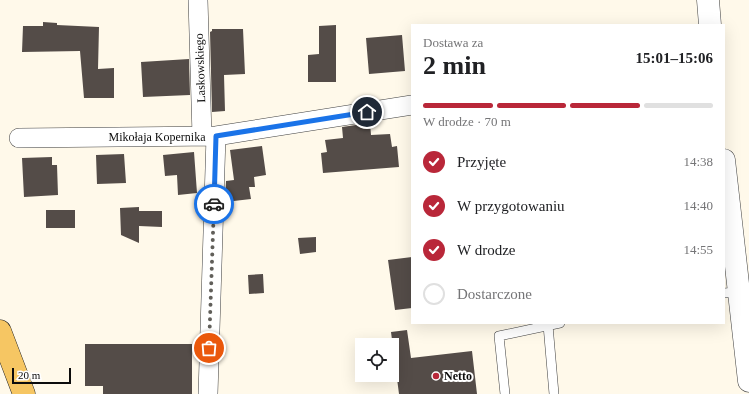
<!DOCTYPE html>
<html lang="pl">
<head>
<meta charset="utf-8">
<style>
  :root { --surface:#fff; --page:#f6f6f6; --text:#202124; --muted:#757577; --line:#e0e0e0; --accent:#b92739 }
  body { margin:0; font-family:"Times New Roman",serif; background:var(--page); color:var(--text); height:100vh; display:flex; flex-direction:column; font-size:15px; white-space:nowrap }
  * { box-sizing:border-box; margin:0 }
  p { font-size:13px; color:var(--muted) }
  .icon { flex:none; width:22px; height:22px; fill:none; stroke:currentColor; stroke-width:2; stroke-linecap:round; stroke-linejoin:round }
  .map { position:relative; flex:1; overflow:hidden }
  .details { position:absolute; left:411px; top:24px; width:314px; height:300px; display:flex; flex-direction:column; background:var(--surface); border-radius:0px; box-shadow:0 4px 16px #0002 }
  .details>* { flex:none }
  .tools { position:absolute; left:355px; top:338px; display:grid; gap:8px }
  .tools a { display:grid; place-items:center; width:44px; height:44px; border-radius:0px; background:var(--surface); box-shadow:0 4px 16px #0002; font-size:20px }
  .scale { position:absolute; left:12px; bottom:10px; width:59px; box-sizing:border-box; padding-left:4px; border:2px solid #0c0c0c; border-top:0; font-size:11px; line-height:14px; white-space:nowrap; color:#0c0c0c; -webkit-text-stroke:3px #fff; paint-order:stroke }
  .pin { position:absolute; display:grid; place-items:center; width:34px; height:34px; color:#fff; margin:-17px; border:2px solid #fff; border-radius:50%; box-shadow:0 1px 4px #0007 }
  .courier { position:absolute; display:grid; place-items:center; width:40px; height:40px; margin:-20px; border:3px solid #1a73e8; border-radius:50%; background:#fff; color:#222; box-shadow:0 1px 5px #0007 }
  .overview em { font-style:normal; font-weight:700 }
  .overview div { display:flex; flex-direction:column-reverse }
  .overview { display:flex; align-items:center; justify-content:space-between; height:68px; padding:0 12px }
  h1 { font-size:26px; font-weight:700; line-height:30px }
  .bar { display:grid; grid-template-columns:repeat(4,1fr); gap:6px 4px; align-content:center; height:48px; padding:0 12px }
  .bar i { height:5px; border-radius:3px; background:var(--line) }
  .bar .on { background:var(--accent) }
  .bar p { grid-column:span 4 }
  ol { padding:0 12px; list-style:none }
  li { display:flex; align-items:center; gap:12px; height:44px }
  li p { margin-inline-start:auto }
  li .icon { padding:4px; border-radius:50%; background:var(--accent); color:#fff; stroke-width:4 }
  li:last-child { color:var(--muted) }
  li i { width:22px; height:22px; border:2px solid var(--line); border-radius:50% }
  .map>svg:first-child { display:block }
  .building { fill:#544c48 }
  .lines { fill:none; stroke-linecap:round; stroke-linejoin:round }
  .service-casing { stroke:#3f3f3f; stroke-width:10 }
  .minor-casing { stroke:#3f3f3f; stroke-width:20 }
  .tertiary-casing { stroke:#3f3f3f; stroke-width:23 }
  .primary-casing { stroke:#1d1d1d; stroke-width:23 }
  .service { stroke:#fff; stroke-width:9 }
  .minor { stroke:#fff; stroke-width:19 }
  .tertiary { stroke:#fff; stroke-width:22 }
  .primary { stroke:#f6c663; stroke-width:22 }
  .done { stroke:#615f5a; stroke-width:4; stroke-dasharray:0 7.2 }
  .route { stroke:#1a73e8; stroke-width:5 }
  .poi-dot { fill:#b92739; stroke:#fff; stroke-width:1.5 }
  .labels { text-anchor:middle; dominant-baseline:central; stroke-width:4; stroke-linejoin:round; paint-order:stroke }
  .street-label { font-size:12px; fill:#0c0c0c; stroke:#fff }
  .poi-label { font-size:12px; font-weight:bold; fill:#0c0c0c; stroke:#fff; text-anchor:start }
</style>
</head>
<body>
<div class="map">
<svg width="749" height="394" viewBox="0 0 749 394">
  <rect width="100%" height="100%" fill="#fff9ea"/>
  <path class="building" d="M43 22 57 23V25L99 27 98 69 114 68V98H84L80 51 22 52 23 26H43Z
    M336 25V82H308V55L319 54V26Z
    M212 29H243L245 74 224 75 225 111 212 112 210 32 212 31Z
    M402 35 405 71 369 74 366 38Z
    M189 59 190 95 143 97 141 62Z
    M370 123 371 135 390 134 392 147 397 146 399 167 323 173 321 153 327 152 325 140 343 138 342 127Z
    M262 146 266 175 254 177 255 187H249L251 199 225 202 226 181 234 180 230 150Z
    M194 152 197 193 178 195 177 175 165 176 163 155Z
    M124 154 126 183 97 184 96 155Z
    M52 157V165H57L58 195 24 197 22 158Z
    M139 207V211H162V227L139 226V243L121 235 120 208Z
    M46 210H75V228H46Z
    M316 237V252L300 254 298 238Z
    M412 257V308L395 310 388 260Z
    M263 274 264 293 249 294 248 275Z
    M407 330 411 358 472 351 477 394H399L391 332Z
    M85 344H192V394H103V386H85Z"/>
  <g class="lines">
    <defs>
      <path id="service" d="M724 293 738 292
        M548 325 554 394
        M505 394 499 336 560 323"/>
      <path id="minor" d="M198 0 202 136
        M19 138 216 136 412 105
        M208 394 216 136"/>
      <path id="tertiary" d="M708 0 710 25
        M724 160 749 381"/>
      <path id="primary" d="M0 331 24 394"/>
    </defs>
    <use href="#service" class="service-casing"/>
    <use href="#minor" class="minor-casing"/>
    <use href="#tertiary" class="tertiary-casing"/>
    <use href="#primary" class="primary-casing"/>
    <use href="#service" class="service"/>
    <use href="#minor" class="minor"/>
    <use href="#tertiary" class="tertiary"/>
    <use href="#primary" class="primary"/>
  </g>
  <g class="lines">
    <path class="done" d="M209 348 214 204"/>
    <path class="route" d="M214 204 216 136 367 112"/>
  </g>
  <circle class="poi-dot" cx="436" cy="376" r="4"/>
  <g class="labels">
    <g class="street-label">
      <text transform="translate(200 68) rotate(-92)">Laskowskiego</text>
      <text x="157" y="137">Mikołaja Kopernika</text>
    </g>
    <g class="poi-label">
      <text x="444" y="376">Netto</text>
    </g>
  </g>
</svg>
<div class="tools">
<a><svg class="icon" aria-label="locate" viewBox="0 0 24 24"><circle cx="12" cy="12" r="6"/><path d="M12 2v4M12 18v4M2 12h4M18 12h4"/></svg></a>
</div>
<div class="scale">20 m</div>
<div class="pin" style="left:209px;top:348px;background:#ea580c"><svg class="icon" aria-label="bag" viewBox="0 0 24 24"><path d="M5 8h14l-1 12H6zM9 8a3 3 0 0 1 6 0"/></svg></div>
<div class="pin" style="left:367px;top:112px;background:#1f2937"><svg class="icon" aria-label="home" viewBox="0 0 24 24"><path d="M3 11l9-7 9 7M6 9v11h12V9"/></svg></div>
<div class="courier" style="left:214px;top:204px"><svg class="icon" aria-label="car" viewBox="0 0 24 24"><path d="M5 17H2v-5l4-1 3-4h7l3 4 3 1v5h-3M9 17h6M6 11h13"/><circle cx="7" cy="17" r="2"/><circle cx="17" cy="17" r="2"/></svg></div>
<section class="details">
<div class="overview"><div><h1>2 min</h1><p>Dostawa za</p></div><em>15:01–15:06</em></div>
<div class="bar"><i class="on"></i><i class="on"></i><i class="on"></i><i></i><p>W drodze · 70 m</p></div>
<ol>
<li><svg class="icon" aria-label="check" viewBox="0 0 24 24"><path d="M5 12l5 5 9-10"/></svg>Przyjęte<p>14:38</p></li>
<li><svg class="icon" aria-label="check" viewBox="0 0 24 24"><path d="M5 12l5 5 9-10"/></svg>W przygotowaniu<p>14:40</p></li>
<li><svg class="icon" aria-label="check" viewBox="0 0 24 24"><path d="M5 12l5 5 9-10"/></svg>W drodze<p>14:55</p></li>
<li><i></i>Dostarczone</li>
</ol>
</section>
</div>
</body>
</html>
